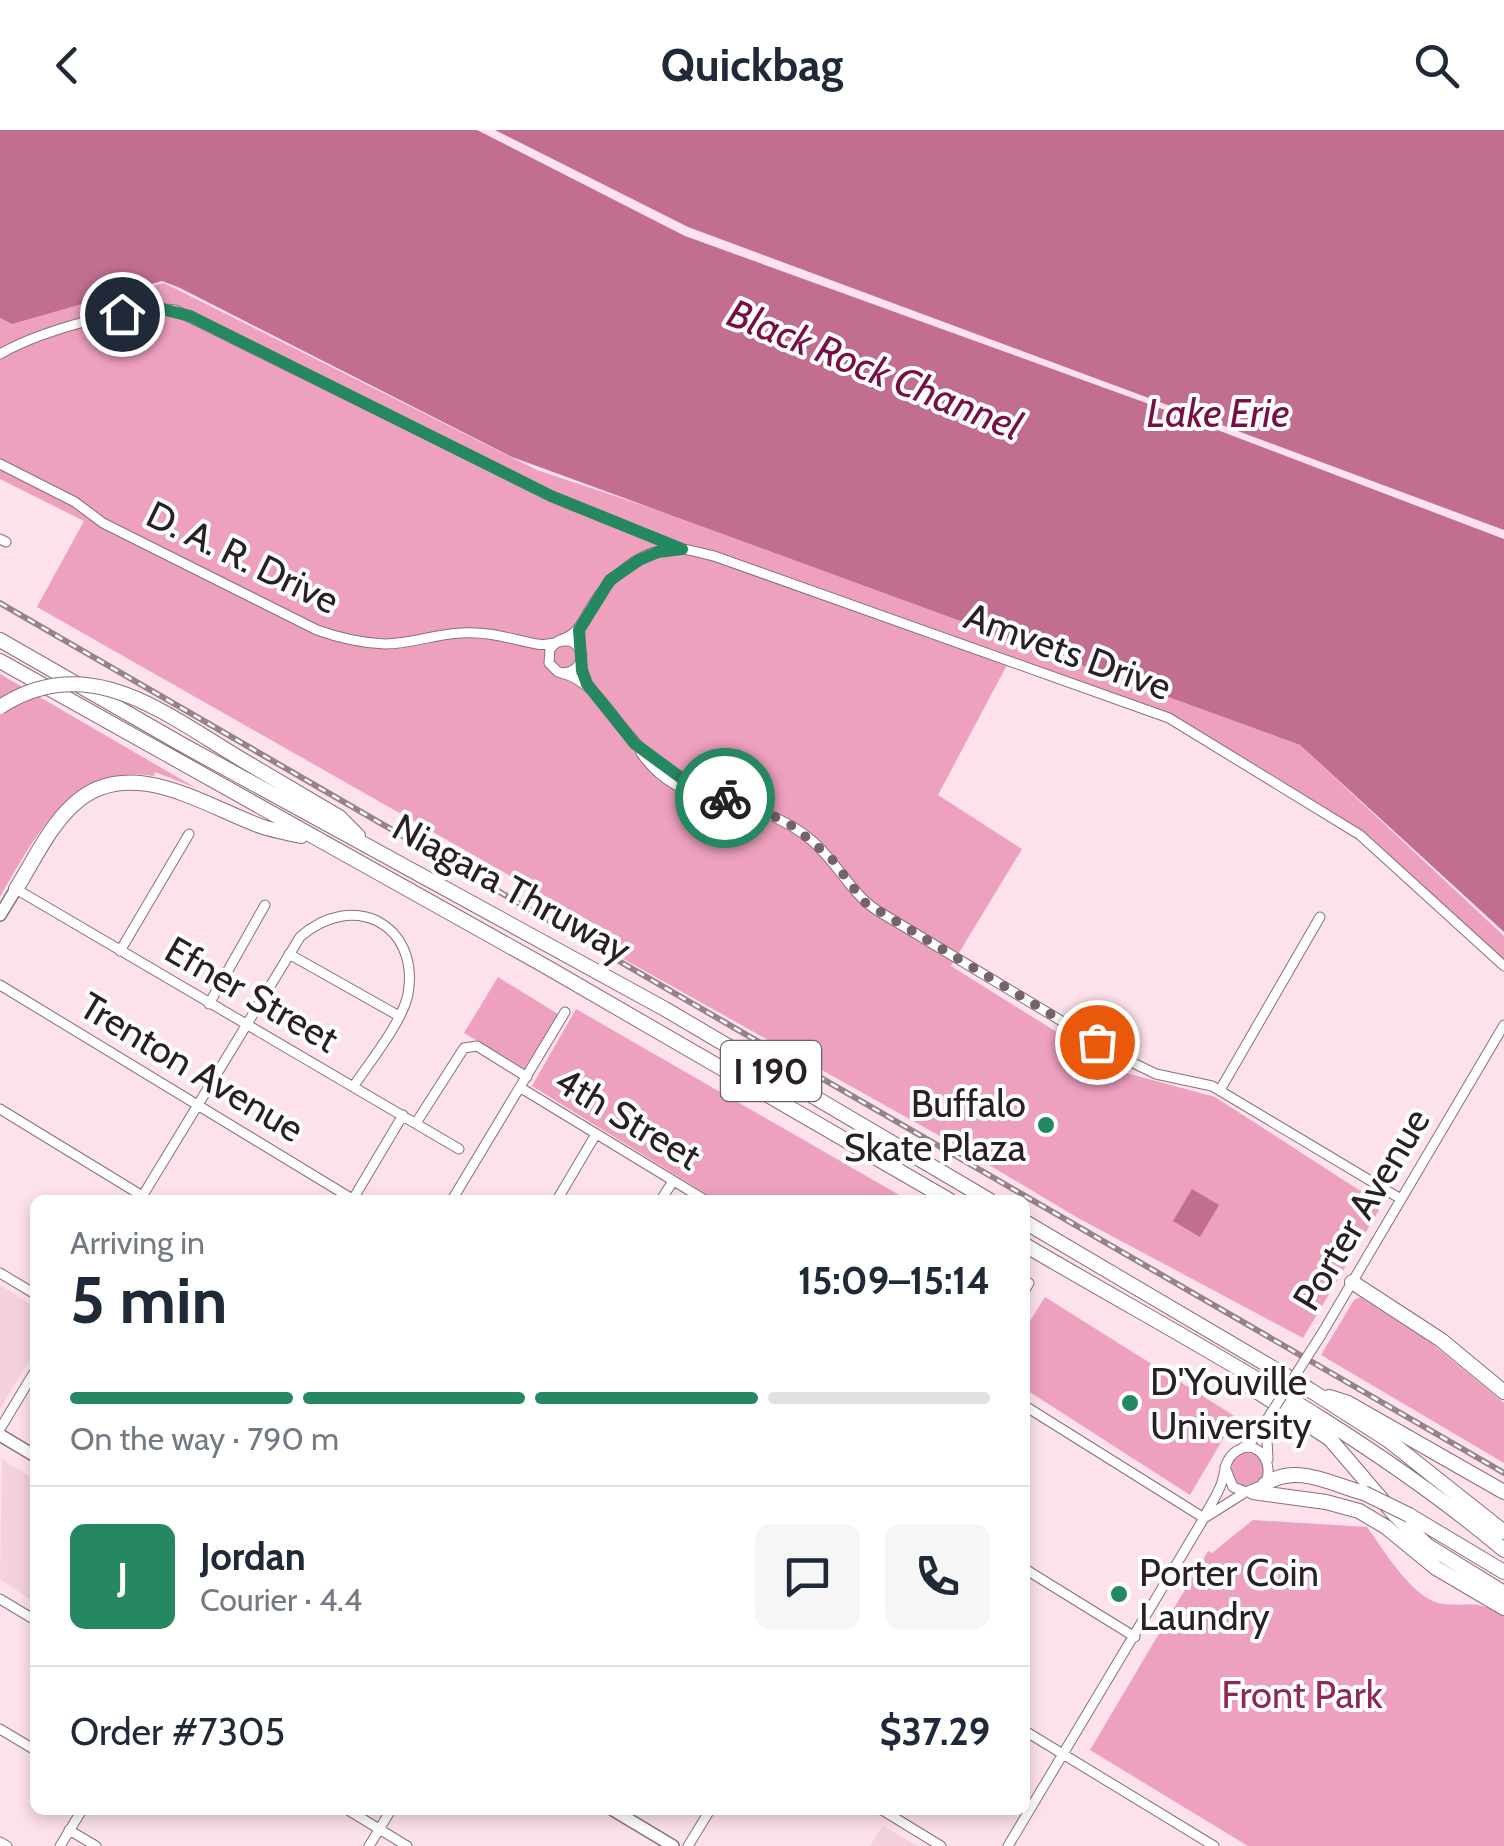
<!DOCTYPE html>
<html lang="en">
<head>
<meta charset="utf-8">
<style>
  :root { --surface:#fff; --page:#f6f6f7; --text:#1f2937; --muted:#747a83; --line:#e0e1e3; --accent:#268861 }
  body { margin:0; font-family:Cabin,sans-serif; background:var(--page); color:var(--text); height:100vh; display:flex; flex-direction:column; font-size:38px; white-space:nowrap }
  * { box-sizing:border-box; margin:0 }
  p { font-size:32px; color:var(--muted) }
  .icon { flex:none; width:55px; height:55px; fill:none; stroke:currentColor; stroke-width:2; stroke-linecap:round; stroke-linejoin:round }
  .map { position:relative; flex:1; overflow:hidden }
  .side { position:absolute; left:30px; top:1065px; width:1000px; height:620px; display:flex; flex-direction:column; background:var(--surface); border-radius:15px; box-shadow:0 5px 15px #0003 }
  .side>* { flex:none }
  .pin { position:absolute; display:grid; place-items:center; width:85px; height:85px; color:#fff; margin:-42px; border:5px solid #fff; border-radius:50%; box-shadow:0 2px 10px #0007 }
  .courier { position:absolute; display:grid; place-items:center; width:100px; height:100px; margin:-50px; border:8px solid #268861; border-radius:50%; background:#fff; color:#222; box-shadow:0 2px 12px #0007 }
  .headline em { font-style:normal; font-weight:700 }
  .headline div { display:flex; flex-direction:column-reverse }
  .headline { display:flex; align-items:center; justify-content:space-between; height:170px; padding:0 40px }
  h1 { font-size:65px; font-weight:700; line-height:75px }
  .bar { display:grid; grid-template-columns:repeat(4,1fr); gap:15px 10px; align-content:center; height:120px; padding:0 40px }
  .bar i { height:12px; border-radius:8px; background:var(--line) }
  .bar .current { background:var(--accent) }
  .bar p { grid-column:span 4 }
  .line { display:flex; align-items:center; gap:25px; padding:0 40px; border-top:2px solid var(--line) }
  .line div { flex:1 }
  .round { display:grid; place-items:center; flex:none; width:105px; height:105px; border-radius:15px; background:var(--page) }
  header { display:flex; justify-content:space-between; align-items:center; height:130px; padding:0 40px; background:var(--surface); font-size:45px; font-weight:700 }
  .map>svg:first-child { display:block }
  .built { fill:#f4d1de }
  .green { fill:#eea0bf }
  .water { fill:#c16e91 }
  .pier { fill:#fde1eb }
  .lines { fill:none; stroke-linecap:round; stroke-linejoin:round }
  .minor-casing { stroke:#887079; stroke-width:11 }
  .major-casing { stroke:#887079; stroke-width:14 }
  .highway-casing { stroke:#887079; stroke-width:16 }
  .minor { stroke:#fff; stroke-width:9 }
  .major { stroke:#fff; stroke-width:11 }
  .highway { stroke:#fff; stroke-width:14 }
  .rail-casing { stroke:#96838a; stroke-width:6 }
  .rail { stroke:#fff; stroke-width:2.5; stroke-dasharray:8; stroke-linecap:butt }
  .minor-bridge-casing { stroke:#887079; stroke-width:11; stroke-linecap:butt }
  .highway-bridge-casing { stroke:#887079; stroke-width:16; stroke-linecap:butt }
  .minor-bridge { stroke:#fff; stroke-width:9 }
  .highway-bridge { stroke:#fff; stroke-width:14 }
  .done { stroke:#74646a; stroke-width:10; stroke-dasharray:0 18 }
  .route { stroke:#268861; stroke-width:12 }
  .poi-dot { fill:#268861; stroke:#fff; stroke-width:4 }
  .labels { text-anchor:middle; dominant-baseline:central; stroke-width:8; stroke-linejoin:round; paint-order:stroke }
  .shield { fill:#fff; stroke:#6a6366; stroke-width:2.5 }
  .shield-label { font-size:35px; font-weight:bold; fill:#2a2024 }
  .street-label { font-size:38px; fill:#2a2024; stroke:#fff }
  .poi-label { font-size:38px; fill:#2a2024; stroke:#fff; text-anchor:start }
  .park-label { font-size:38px; fill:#8c2959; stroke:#fff }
  .water-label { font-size:40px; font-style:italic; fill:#750f46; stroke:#fff }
</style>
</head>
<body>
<header><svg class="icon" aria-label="back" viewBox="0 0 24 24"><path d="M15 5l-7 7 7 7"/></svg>Quickbag<svg class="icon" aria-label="search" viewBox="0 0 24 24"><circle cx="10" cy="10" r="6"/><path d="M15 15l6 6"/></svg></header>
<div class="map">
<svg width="1504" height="1716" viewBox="0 0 1504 1716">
  <rect width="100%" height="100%" fill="#fde1eb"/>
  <path class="built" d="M0 1155 35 1177V1221L0 1279Z
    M2 1329 35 1350V1473L0 1449Z
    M883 1695 917 1716H870Z"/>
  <path class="green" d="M164 153 537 340 723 402 1300 615 1504 806V836L1360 705 1169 588 1009 531 938 665 1022 719 951 836 1119 941 1215 967 1382 1075 1303 1208 1078 1088 947 1010 602 817 607 801 37 477 84 391 0 349V188L8 192Z
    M0 544 196 658 155 642 154 646C72 632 35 707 0 767Z
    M498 847 558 884 525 939 464 903Z
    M576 879 908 1070H716L532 956Z
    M1045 1167 1236 1287 1190 1365 1025 1259V1199Z
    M1360 1167 1431 1213 1504 1273V1333L1321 1225 1354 1170Z
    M1231 1340a17 17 0 1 1 34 0a17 17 0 1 1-34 0Z
    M1253 1390 1367 1397C1384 1420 1414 1472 1444 1474 1475 1477 1474 1469 1504 1486V1716H1248L1090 1620 1208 1421 1212 1423Z"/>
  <path class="water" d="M0 0H1504V802L1300 615 512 327 180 158 162 151 12 194 0 188Z
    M1192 1059 1219 1075 1200 1107 1173 1091Z"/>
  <path class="pier" d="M477 0H495L688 97 1504 400V409L1149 274 685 106Z"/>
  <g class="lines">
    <defs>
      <path id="minor" d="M0 224C38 202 132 174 175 180L551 366 679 418
        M0 334 75 372 103 393 317 500C339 508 361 513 385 514 411 514 435 504 461 503 489 501 511 509 537 514 556 518 573 499 582 525 580 538 571 545 558 542L549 533 550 519 558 511
        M0 409 6 412
        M560 510C579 504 582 492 592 476 610 446 643 416 682 419 692 420 704 424 714 426L1169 588 1360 705 1504 836
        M561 543C600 552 617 600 648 624 662 635 677 646 693 654 732 675 775 680 810 709 836 730 850 763 878 781L1125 929 1156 944 1212 956 1401 1069
        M641 623C658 647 681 662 710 667
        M16 759 459 1019
        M120 821 189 704
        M289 824 399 886
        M0 855 354 1070
        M209 874 265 775
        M521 958 705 1070
        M1220 960 1320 787
        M0 979 149 1070
        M416 993 464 918 477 916 527 947
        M353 1069 403 985
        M140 1070 300 807C353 760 420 794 408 864 403 891 369 933 353 957
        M452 1070 565 882
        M557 1070 596 1004
        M661 1070 673 1051
        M0 1143 35 1164
        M1025 1160 1029 1153
        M1321 1205 1504 895
        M1025 1276 1204 1388
        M1266 1291 1268 1329
        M0 1299 35 1241
        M1242 1318 1251 1312 1265 1294
        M1206 1387 1244 1363
        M1025 1439 1135 1507
        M0 1469 35 1490
        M0 1599 35 1620
        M1025 1601 1214 1716
        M348 1680 407 1716
        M882 1680 941 1716
        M69 1700 96 1716
        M0 1712 7 1716
        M60 1716 82 1680
        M369 1716 391 1680
        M688 1716 710 1680
        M1008 1716 1204 1388C1209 1376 1218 1365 1222 1352 1225 1342 1225 1330 1234 1323 1256 1305 1276 1333 1265 1354L1246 1362 1233 1357 1225 1337"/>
      <path id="major" d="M0 785 16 759
        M0 1305 35 1326
        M613 1680 673 1716"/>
      <path id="highway" d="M0 510 183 615 665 879 989 1070
        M0 531 545 836 949 1070
        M251 635 339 687 358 706
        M16 759C33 732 49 697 73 675 129 622 206 677 263 697 275 701 288 703 301 706
        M1025 1092 1310 1260 1388 1310 1504 1402
        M1025 1115C1188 1211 1358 1297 1504 1420
        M1352 1152 1441 1210 1504 1262
        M1247 1255 1330 1309 1395 1385 1428 1416 1504 1463
        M1329 1267 1348 1273 1504 1362
        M1265 1354C1297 1333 1330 1354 1364 1363
        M1253 1362 1326 1372 1359 1381 1386 1397 1436 1438 1504 1478
        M1409 1385 1504 1442"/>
    </defs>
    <use href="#minor" class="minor-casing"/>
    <use href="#major" class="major-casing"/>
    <use href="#highway" class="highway-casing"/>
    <use href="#minor" class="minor"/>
    <use href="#major" class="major"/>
    <use href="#highway" class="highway"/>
    <defs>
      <path id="rail" d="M0 473 1504 1343"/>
    </defs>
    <use href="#rail" class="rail-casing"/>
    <use href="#rail" class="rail"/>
    <defs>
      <path id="minor-bridge" d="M1266 1291 1321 1205"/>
      <path id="highway-bridge" d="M0 577C92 517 171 589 251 635
        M1364 1363 1409 1385"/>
    </defs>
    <use href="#minor-bridge" class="minor-bridge-casing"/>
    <use href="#highway-bridge" class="highway-bridge-casing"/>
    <use href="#minor-bridge" class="minor-bridge"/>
    <use href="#highway-bridge" class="highway-bridge"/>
  </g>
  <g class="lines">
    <path class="done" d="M725 668 760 679 794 697 831 728 864 772 1097 912"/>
    <path class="route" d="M122 184 158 178 190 186 551 366 682 419 658 422 639 430 610 450 579 500 582 540 587 554 635 614 680 647 725 668"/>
  </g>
  <g class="poi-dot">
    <circle cx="1046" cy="995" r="10"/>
    <circle cx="1130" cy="1273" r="10"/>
    <circle cx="1119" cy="1464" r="10"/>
  </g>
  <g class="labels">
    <rect class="shield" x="721" y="911" width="100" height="60" rx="8"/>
    <g class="shield-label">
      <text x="771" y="941">I 190</text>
    </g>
    <g class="street-label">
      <text transform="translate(243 427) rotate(26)">D. A. R. Drive</text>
      <text transform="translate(1068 521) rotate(20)">Amvets Drive</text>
      <text transform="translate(512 758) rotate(29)">Niagara Thruway</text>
      <text transform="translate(252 864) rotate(30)">Efner Street</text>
      <text transform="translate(192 937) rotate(31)">Trenton Avenue</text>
      <text transform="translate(628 988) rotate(31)">4th Street</text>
      <text transform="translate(1361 1079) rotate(-59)">Porter Avenue</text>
    </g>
    <g class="poi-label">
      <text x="1026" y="973" text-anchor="end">Buffalo<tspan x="1026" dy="44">Skate Plaza</tspan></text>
      <text x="1150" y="1251">D'Youville<tspan x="1150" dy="44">University</tspan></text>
      <text x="1139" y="1442">Porter Coin<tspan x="1139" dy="44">Laundry</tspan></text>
    </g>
    <g class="park-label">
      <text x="1302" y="1564">Front Park</text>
    </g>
    <g class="water-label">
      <text transform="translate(875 239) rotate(22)">Black Rock Channel</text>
      <text x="1218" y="282">Lake Erie</text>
    </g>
  </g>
</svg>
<div class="pin" style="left:1097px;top:912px;background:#ea580c"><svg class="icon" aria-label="bag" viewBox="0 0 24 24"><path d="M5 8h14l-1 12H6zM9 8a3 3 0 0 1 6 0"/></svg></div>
<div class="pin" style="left:122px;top:184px;background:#1f2937"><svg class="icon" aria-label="home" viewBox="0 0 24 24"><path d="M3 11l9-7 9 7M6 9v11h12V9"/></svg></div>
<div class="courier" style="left:725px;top:668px"><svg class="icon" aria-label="bike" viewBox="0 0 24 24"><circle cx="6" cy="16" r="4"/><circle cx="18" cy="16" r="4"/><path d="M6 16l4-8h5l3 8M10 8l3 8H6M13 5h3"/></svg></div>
<section class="side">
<div class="headline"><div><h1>5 min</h1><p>Arriving in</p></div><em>15:09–15:14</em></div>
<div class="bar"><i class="current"></i><i class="current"></i><i class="current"></i><i></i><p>On the way · 790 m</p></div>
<div class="line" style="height:180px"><b class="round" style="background:var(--accent);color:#fff">J</b><div><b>Jordan</b><p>Courier · 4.4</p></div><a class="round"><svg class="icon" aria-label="chat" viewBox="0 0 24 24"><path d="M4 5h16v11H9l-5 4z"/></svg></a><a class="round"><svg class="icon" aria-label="phone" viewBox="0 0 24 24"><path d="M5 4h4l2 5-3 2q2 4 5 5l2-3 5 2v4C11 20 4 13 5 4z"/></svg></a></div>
<div class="line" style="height:130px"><div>Order #7305</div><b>$37.29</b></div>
</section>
</div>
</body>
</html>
